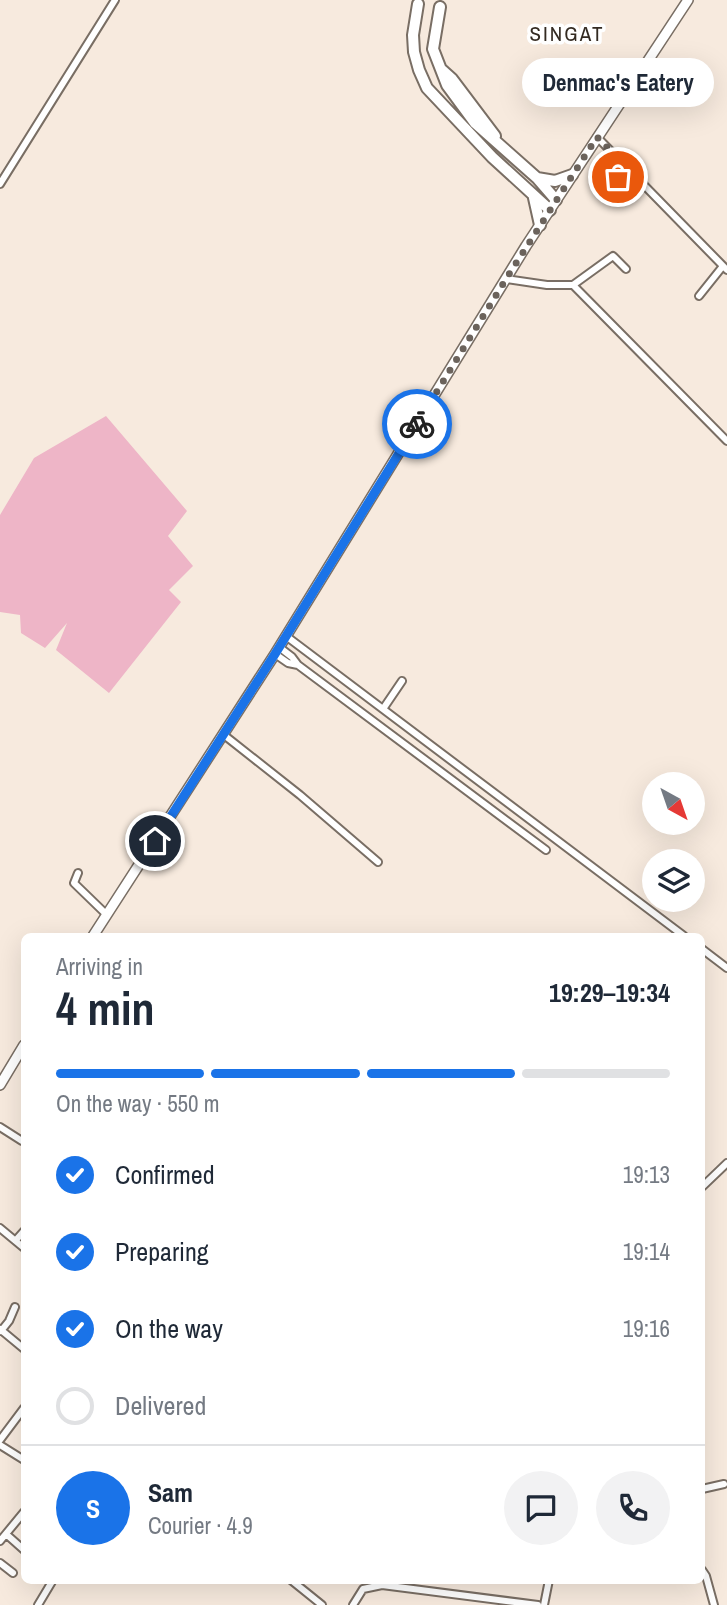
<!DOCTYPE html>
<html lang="en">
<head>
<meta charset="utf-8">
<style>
  :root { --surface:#fff; --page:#f2f2f3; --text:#1f2937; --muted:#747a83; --line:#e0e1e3; --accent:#1a73e8 }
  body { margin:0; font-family:"Archivo Narrow",sans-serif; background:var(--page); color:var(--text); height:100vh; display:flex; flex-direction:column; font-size:26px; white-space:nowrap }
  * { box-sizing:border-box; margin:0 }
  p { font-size:23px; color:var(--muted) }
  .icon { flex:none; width:38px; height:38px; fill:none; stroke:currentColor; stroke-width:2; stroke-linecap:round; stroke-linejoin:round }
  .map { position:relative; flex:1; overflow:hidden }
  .drawer { position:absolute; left:21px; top:933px; width:684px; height:651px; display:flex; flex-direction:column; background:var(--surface); border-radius:10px; box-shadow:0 7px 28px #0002 }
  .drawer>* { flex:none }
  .needle { width:46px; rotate:140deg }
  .controls { position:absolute; left:642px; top:772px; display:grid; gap:14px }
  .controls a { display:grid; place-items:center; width:63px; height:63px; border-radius:50%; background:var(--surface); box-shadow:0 7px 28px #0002; font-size:35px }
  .pin { position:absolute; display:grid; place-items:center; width:60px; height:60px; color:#fff; margin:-30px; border:4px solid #fff; border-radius:50%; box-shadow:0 2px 7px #0007 }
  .courier { position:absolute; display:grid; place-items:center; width:70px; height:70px; margin:-35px; border:5px solid #1a73e8; border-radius:50%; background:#fff; color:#222; box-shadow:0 2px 9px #0007 }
  .bubble { position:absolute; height:49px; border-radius:24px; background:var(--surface); box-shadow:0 7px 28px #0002; font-size:23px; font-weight:700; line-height:49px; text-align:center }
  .head em { font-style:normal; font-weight:700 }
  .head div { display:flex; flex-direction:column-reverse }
  .head { display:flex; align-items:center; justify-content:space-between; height:119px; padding:0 35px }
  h1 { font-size:46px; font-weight:700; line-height:52px }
  .bar { display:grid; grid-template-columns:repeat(4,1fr); gap:10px 7px; align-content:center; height:84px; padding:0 35px }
  .bar i { height:9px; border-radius:5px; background:var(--line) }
  .bar .active { background:var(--accent) }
  .bar p { grid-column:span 4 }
  .line { display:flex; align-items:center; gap:18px; padding:0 35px; border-top:2px solid var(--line) }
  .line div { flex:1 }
  .round { display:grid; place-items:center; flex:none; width:74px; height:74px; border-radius:37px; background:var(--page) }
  ol { padding:0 35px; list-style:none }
  li { display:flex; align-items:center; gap:21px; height:77px }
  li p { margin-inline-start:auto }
  li .icon { padding:7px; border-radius:50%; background:var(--accent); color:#fff; stroke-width:4 }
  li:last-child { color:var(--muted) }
  li i { width:38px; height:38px; border:4px solid var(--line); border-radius:50% }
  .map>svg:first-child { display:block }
  .green { fill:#eeb5c7 }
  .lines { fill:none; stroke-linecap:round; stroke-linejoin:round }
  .stream { stroke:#8aa878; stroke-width:2 }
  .minor-casing { stroke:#796e64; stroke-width:10 }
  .secondary-casing { stroke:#796e64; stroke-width:12 }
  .motorway-casing { stroke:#796e64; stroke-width:14 }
  .minor { stroke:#fff; stroke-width:6 }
  .secondary { stroke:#fff; stroke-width:9 }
  .motorway { stroke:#fff; stroke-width:10 }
  .done { stroke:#6b635c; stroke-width:7; stroke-dasharray:0 12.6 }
  .route { stroke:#1a73e8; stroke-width:9 }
  .labels { text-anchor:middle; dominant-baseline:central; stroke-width:7; stroke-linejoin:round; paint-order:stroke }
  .quarter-label { font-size:21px; letter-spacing:2px; fill:#332a21; stroke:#fff }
</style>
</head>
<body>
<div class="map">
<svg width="727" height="1605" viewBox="0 0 727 1605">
  <rect width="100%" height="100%" fill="#f7eade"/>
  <path class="green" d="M106 416 187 511 168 536 193 566 169 590 181 602 109 693 56 650 67 623 45 648 21 633 20 615 0 612V515L34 458Z"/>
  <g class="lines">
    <path class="stream" d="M0 177 28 134"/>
    <defs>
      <path id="minor" d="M597 137 727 270
        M0 184 115 0
        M606 196 626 167
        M506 279 547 285H573L727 441
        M573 285 613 256 626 269
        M699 296 723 266
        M286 636 684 936
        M279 647 292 657 298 665
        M275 654 288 663 298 665 546 850
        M383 709 402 681
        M224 735 300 795 378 862
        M78 873 74 883 107 915
        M702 949 727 968
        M0 1127 22 1141
        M702 1187 727 1163
        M0 1228 24 1248
        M16 1240 24 1231
        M0 1329 24 1349
        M1 1331 9 1321 15 1307
        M0 1440 24 1408
        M0 1445 24 1460
        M702 1489 724 1484
        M6 1534 24 1550
        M0 1541 24 1512
        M0 1563 13 1573
        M702 1570 706 1576 714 1605
        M291 1580 322 1605
        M38 1605 53 1580
        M353 1605 363 1589 382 1585 538 1605
        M544 1605 549 1580"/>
      <path id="secondary" d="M93 936 275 654 526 246 688 0
        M0 1085 24 1045"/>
      <path id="motorway" d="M418 4 413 35 414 52 419 70 427 88 492 157 550 210
        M440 7 433 49 447 85 475 123 537 178 556 200
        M442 70 452 79 495 136
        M537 178 555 181 572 175
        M534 198 540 225"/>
    </defs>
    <use href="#minor" class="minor-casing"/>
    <use href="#secondary" class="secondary-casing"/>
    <use href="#motorway" class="motorway-casing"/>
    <use href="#minor" class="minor"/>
    <use href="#secondary" class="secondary"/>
    <use href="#motorway" class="motorway"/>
  </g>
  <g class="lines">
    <path class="done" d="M417 424 506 279 597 137 626 167 618 177"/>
    <path class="route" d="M155 841 275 654 417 424"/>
  </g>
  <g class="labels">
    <g class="quarter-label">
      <text x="567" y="33">SINGAT</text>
    </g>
  </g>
</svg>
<div class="controls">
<a><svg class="needle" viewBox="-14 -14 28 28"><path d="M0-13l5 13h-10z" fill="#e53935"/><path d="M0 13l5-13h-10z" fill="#747a83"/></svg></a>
<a><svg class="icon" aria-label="layers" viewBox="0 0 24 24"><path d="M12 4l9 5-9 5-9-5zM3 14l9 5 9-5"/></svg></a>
</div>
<div class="pin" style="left:618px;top:177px;background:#ea580c"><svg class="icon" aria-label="bag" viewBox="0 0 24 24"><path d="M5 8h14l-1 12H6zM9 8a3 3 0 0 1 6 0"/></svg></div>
<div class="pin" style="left:155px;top:841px;background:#1f2937"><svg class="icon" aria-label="home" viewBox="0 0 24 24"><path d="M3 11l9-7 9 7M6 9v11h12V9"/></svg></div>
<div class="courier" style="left:417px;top:424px"><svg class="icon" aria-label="bike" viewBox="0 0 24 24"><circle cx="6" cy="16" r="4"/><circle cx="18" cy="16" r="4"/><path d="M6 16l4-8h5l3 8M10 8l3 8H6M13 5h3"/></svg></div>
<div class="bubble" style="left:522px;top:58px;width:192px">Denmac's Eatery</div>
<section class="drawer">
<div class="head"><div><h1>4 min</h1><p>Arriving in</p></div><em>19:29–19:34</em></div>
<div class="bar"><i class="active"></i><i class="active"></i><i class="active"></i><i></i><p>On the way · 550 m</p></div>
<ol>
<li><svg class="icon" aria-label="check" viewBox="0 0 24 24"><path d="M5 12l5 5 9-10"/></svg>Confirmed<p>19:13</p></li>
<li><svg class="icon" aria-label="check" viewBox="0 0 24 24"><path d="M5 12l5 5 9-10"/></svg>Preparing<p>19:14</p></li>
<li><svg class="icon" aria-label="check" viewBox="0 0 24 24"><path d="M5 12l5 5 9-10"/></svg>On the way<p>19:16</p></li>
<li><i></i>Delivered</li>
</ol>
<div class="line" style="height:126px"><b class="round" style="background:var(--accent);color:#fff">S</b><div><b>Sam</b><p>Courier · 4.9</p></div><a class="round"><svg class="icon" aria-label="chat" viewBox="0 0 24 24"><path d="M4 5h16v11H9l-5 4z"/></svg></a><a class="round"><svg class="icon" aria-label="phone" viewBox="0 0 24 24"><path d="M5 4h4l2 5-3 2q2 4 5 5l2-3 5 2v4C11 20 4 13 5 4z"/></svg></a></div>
</section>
</div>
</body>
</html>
